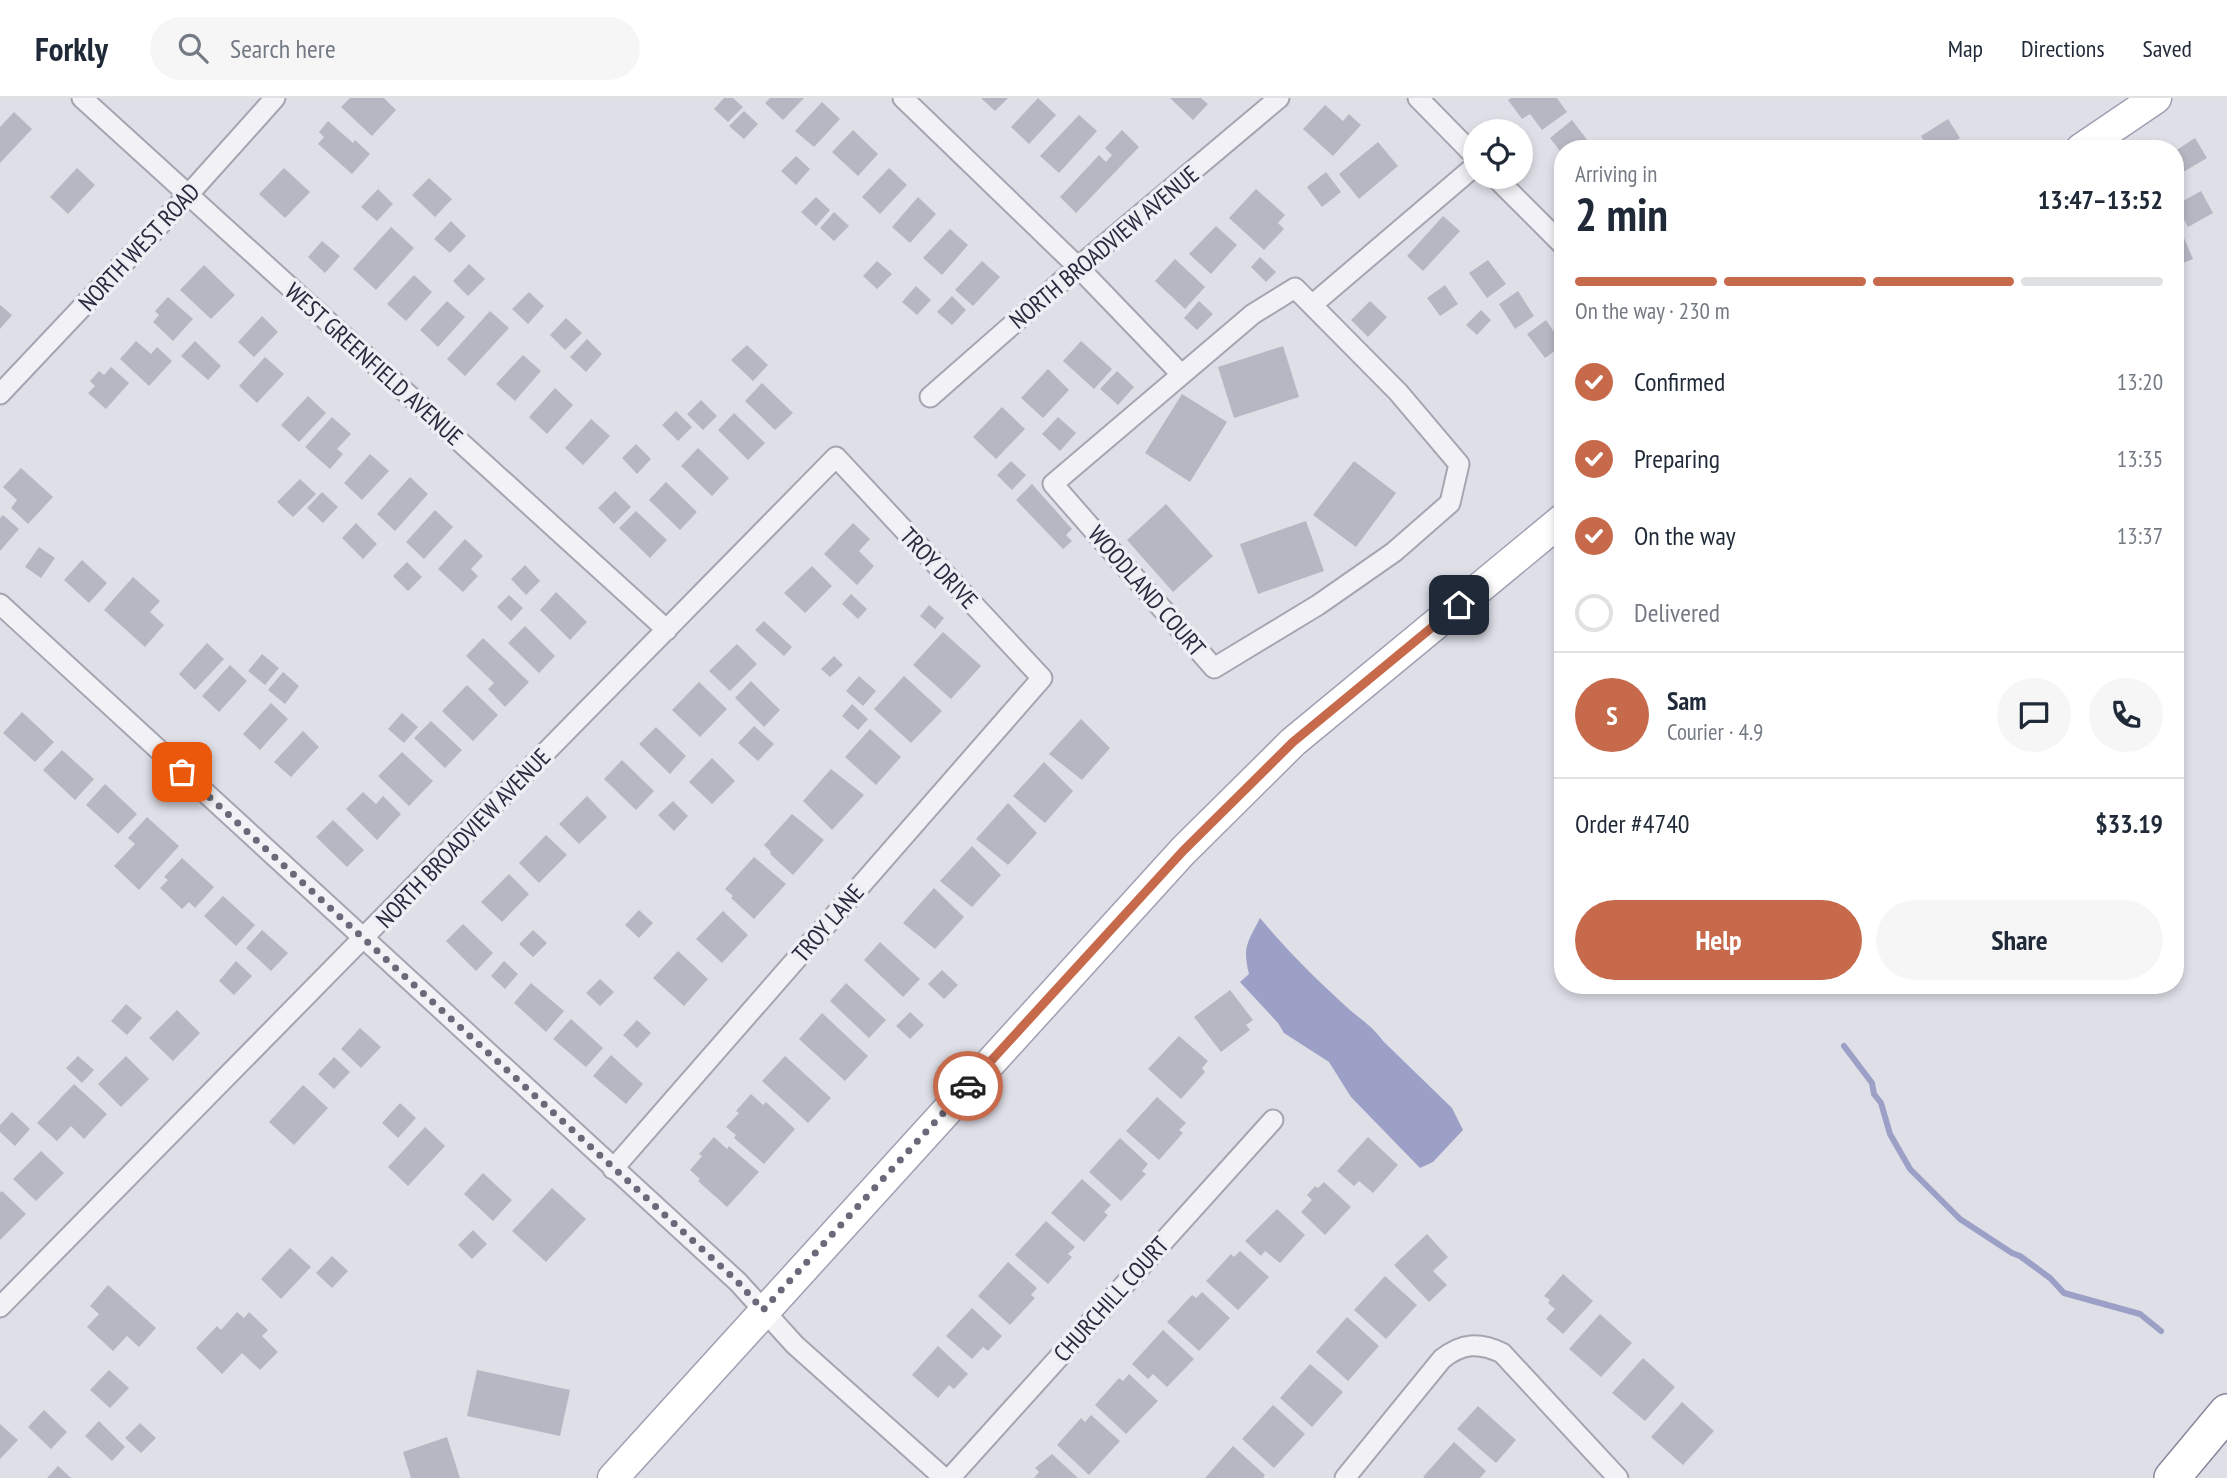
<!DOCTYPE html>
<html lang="en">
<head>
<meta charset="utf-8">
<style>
  :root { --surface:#fff; --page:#f6f6f7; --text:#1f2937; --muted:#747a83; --line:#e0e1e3; --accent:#c66a4b }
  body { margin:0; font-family:"PT Sans Narrow",sans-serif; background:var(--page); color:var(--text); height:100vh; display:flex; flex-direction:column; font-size:26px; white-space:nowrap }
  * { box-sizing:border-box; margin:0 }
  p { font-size:23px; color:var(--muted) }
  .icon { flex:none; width:38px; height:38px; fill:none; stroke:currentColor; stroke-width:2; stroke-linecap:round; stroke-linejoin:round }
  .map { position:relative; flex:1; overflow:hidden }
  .details { position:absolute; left:1554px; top:42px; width:630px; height:854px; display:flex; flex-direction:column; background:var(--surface); border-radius:28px; box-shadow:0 4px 10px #0003 }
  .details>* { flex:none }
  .buttons { position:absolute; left:1463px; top:21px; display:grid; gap:14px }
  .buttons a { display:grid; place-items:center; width:70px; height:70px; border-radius:50%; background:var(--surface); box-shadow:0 4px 10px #0003; font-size:35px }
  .pin { position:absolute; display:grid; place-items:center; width:60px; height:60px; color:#fff; margin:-30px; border-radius:14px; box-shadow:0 4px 10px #0006 }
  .courier { position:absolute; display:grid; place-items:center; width:70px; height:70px; margin:-35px; border:5px solid #c66a4b; border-radius:50%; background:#fff; color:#222; box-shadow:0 2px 9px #0007 }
  .overview em { font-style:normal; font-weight:700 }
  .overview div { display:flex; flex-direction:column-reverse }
  .overview { display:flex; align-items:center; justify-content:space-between; height:119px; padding:0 21px }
  h1 { font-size:46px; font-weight:700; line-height:52px }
  .bar { display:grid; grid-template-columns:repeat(4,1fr); gap:10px 7px; align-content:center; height:84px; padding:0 21px }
  .bar i { height:9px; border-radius:5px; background:var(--line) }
  .bar .on { background:var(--accent) }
  .bar p { grid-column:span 4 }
  .line { display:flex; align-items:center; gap:18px; padding:0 21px; border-top:2px solid var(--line) }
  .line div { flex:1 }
  .round { display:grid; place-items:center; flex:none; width:74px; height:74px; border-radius:37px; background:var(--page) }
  ol { padding:0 21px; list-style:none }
  li { display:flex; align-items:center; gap:21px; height:77px }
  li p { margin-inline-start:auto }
  li .icon { padding:7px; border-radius:50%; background:var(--accent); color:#fff; stroke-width:4 }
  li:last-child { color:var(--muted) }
  li i { width:38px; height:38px; border:4px solid var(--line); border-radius:50% }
  .action { display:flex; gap:14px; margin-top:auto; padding:14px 21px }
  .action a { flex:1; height:80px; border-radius:42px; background:var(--accent); color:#fff; font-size:28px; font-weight:700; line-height:80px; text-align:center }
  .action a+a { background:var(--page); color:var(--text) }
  header { display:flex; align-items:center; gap:42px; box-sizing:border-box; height:98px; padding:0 35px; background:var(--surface); border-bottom:2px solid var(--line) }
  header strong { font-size:33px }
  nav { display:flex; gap:38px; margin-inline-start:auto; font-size:24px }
  .search { width:490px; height:63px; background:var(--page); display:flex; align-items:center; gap:18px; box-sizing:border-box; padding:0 24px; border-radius:38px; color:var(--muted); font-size:26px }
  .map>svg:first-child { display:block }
  .water { fill:#9c9fc6 }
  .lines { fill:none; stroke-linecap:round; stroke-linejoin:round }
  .stream { stroke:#9c9fc6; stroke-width:6 }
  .building { fill:#b7b7c4 }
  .street-casing { stroke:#a5a5b2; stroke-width:23 }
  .primary-casing { stroke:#9f9fb3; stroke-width:33 }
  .highway-casing { stroke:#88879d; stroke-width:38 }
  .street { stroke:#f2f2f6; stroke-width:19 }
  .primary { stroke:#fff; stroke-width:30 }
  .highway { stroke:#fff; stroke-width:35 }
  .done { stroke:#69697a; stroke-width:7; stroke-dasharray:0 12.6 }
  .route { stroke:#c66a4b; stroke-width:9 }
  .labels { text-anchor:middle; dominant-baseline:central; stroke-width:7; stroke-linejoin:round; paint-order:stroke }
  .street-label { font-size:24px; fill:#2a293e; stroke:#eeeff5 }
</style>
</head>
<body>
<header>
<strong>Forkly</strong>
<div class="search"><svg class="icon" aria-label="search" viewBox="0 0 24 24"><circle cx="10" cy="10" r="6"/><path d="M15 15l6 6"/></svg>Search here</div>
<nav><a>Map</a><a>Directions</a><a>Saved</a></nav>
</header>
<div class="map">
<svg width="2227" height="1380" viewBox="0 0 2227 1380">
  <rect width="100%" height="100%" fill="#dfdfe8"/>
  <path class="water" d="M1260 820C1288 854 1319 884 1351 913 1363 923 1374 930 1383 943L1452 1010 1463 1032 1433 1064 1420 1070 1351 999 1329 964 1284 935 1278 925 1240 884 1249 876C1242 848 1248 844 1260 820Z"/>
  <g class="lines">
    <path class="stream" d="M1844 948 1872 985 1874 996 1881 1005 1890 1036 1910 1071 1960 1121 2012 1155 2020 1158 2050 1180 2064 1195 2140 1216 2161 1233"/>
  </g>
  <path class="building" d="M350 0H384L396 12 372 38 341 9Z
    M724 0H733L743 9 728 24 714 11Z
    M770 0H804L783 22 765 5Z
    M981 0H1008L995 13Z
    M1038 0 1056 17 1029 46 1011 29Z
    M1170 0H1201L1208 6 1193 22Z
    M1511 0H1557L1567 14 1542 32 1530 16 1522 21 1508 2Z
    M822 4 840 21 814 49 795 33Z
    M1325 7 1343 23 1349 16 1361 27 1333 58 1303 31Z
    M744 13 758 26 744 41 729 28Z
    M14 14 32 31 0 65V29Z
    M1079 17 1097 33 1059 75 1040 58Z
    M1948 21 1960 40 1943 51H1929L1921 38Z
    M1572 22 1594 51H1563V57L1550 40Z
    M328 23 353 45 355 42 370 56 352 76 318 46 324 39 319 34Z
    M853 32 878 56 858 78 832 54Z
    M1122 32 1139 49 1076 115 1060 99 1099 57 1106 64 1112 57 1105 50Z
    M2195 40 2207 60 2180 76 2175 68V53Z
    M1378 44 1398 68 1359 101 1339 76Z
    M796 58 810 71 796 87 781 73Z
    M77 70 95 87 68 116 50 99Z
    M284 70 310 94 285 120 259 96Z
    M889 70 907 87 880 116 862 99Z
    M1326 74 1341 94 1322 109 1307 89Z
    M429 80 452 101 435 119 412 97Z
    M378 91 393 106 377 123 361 109Z
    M1256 91 1285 117 1278 125 1284 131 1264 152 1229 120Z
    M2201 93 2213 115 2188 129 2176 107Z
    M816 99 830 112 816 128 801 114Z
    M918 99 936 116 910 145 892 129Z
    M834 114 849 128 834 143 820 130Z
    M1443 118 1460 133 1423 173 1407 158Z
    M451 123 466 138 450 155 434 141Z
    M1216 128 1237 147 1211 176 1189 156Z
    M391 129 414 150 376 192 353 171Z
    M950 131 968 147 942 177 923 160Z
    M2184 140 2193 161 2176 168 2175 144Z
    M322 143 340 158 325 175 308 159Z
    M1260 159 1276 174 1266 184 1251 169Z
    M1175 161 1205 189 1185 211 1155 183Z
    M1488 162 1506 186 1487 200 1469 175Z
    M877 163 892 176 877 191 863 178Z
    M982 163 1000 179 973 208 955 192Z
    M469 166 485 181 468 198 453 183Z
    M204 167 235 197 211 221 180 192Z
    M414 177 432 194 406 223 387 206Z
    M1445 187 1458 206 1440 218 1427 200Z
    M916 188 931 202 917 217 902 204Z
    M1518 193 1534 218 1515 231 1499 206Z
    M529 194 544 208 528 226 512 211Z
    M952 198 966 212 952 227 937 214Z
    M168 199 193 221 173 243 153 224 159 217 155 213Z
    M447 203 465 219 438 249 420 232Z
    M1199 203 1213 216 1197 232 1184 220Z
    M1370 203 1387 219 1368 239 1351 222Z
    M0 207 12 217 0 231Z
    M1481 212 1491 222 1477 237 1466 227Z
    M490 213 509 230 465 278 447 261Z
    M262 218 278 234 254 259 238 244Z
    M566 220 582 235 565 252 550 237Z
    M1546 222 1563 247 1545 260 1527 236Z
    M587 241 602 256 586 274 570 259Z
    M136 243 151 256 157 249 172 263 149 288 120 261Z
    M195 243 221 268 208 282 181 258Z
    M1081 243 1112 271 1094 291 1063 263Z
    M747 247 768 267 753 283 731 262Z
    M1283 248 1299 299 1234 320 1218 269Z
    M523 257 541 273 515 303 496 286Z
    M265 259 284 276 257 305 239 288Z
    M111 269 129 285 106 311 88 295 95 288 90 283 99 273 104 277Z
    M1048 271 1069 292 1043 320 1021 300Z
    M1117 273 1134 289 1118 307 1100 291Z
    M762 285 793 315 775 332 745 303Z
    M555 290 573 307 547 336 529 319Z
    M1182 296 1227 324 1190 384 1145 355Z
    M308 298 326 315 299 344 281 327Z
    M701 302 717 318 703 332 687 316Z
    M1002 309 1025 331 996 361 973 339Z
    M676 313 692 329 678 343 662 327Z
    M734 315 765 345 748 362 718 332Z
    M332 319 351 336 337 351 343 356 330 371 305 349Z
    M1058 319 1076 335 1060 353 1042 336Z
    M591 321 610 338 583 367 565 350Z
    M636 346 651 361 637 376 622 360Z
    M698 350 729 380 712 398 681 368Z
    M370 356 389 373 362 402 344 385Z
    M1011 363 1026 377 1012 392 997 377Z
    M1354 363 1396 395 1356 449 1313 417Z
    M21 370 53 399 28 426 11 410 17 402 3 389Z
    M410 379 428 396 395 433 377 416Z
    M300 381 316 396 293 419 277 404Z
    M666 384 697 414 680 432 649 402Z
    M1032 386 1072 431 1066 437 1072 443 1063 451 1016 402Z
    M615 393 631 409 614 426 598 410Z
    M322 394 338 409 323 425 307 410Z
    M1166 406 1213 458 1173 494 1127 442Z
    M435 412 453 429 424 461 406 444Z
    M636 413 667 442 650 460 619 430Z
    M3 417 19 431 0 453V420Z
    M1306 423 1324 473 1258 496 1240 446Z
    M356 425 377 446 363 461 342 440Z
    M853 425 870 441 859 453 874 468 857 487 824 456Z
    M465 441 483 458 471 471 478 478 463 494 438 471Z
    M39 449 55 460 41 480 25 469Z
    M82 462 107 485 89 505 64 482Z
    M407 464 422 479 408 493 393 478Z
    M525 467 540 483 526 497 511 481Z
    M812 468 832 488 805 515 784 495Z
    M133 479 160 503 150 514 164 527 145 549 104 512Z
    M556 494 587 524 570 542 540 512Z
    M851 496 867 511 858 521 842 506Z
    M509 497 523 510 511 523 497 509Z
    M929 507 944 520 935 531 920 518Z
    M764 523 792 549 784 558 755 532Z
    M525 528 555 558 539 575 508 545Z
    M943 534 981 568 951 601 913 567Z
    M483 540 529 584 505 609 488 591 494 585 466 558Z
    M207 545 224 561 195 592 179 576Z
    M737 546 757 566 730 593 709 573Z
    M262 556 279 570 265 587 248 573Z
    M834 558 843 567 830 579 821 571Z
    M230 567 247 583 219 614 202 598Z
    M283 574 299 588 285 606 268 592Z
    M859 578 876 593 863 608 846 593Z
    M904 578 942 613 911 645 874 611Z
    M751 583 780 612 764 629 735 600Z
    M699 584 727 611 700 639 672 612Z
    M467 587 498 617 473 643 442 613Z
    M271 605 288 621 260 652 243 636Z
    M852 606 868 621 858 632 842 618Z
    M22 614 54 644 35 664 3 635Z
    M402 615 418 629 404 645 388 631Z
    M1081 621 1110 650 1082 682 1049 656Z
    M431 623 462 652 445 670 414 640Z
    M754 628 774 646 758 663 738 645Z
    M656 629 686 658 670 676 639 646Z
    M870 631 901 659 876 687 845 659Z
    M303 633 319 649 291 679 274 664Z
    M62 652 94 681 75 702 43 672Z
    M402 654 433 683 409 708 378 678Z
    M712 660 735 683 712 706 689 684Z
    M622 662 654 693 636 712 604 681Z
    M1044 664 1073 693 1045 725 1013 698Z
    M831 671 864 697 832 732 803 703Z
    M105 686 137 716 118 736 86 707Z
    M363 694 376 706 383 698 401 716 377 742 346 711Z
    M587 698 607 719 579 746 559 726Z
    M673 703 688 718 674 733 658 717Z
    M1008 705 1037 735 1008 767 976 741Z
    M792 716 824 742 793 777 770 756 771 754 764 747Z
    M147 719 179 748 139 792 114 768 135 746 128 740Z
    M333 722 364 752 347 769 316 739Z
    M546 737 567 757 539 785 519 765Z
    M972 748 1001 777 972 809 940 783Z
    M754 759 786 786 754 821 731 800 733 798 725 791Z
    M182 760 214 789 195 810 189 804 182 811 160 790 168 782 164 779Z
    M509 776 529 796 502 824 481 804Z
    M934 790 964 819 935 851 903 825Z
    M223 798 255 827 236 848 204 818Z
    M639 812 653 825 639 840 625 827Z
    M723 813 748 837 722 865 696 841Z
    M463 826 493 855 476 873 446 843Z
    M262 832 288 855 271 873 246 850Z
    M533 832 547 845 533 859 519 846Z
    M880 844 920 881 903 899 864 862Z
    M678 853 708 881 684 908 653 880Z
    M236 863 252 878 234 897 219 883Z
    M504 863 518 876 505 891 491 878Z
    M942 872 958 887 944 901 928 886Z
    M600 881 614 894 600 908 586 895Z
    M531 885 564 913 546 934 514 905Z
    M846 885 886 922 869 940 830 903Z
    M1230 892 1253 922 1246 927 1250 932 1221 954 1194 919Z
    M126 906 142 920 127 937 111 923Z
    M177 912 200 935 173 963 149 940Z
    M910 914 924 927 910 941 896 928Z
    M822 915 868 958 845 983 799 941Z
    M571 921 603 950 586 969 553 941Z
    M637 922 651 935 637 950 623 937Z
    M360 930 381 949 361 970 341 951Z
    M1179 938 1208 963 1202 970 1205 974 1181 1001 1148 971Z
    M611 957 643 986 626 1006 593 978Z
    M78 958 94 972 82 985 66 970Z
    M126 958 149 981 121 1009 98 986Z
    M785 958 831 1000 808 1025 762 983Z
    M334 959 350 974 334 991 318 976Z
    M74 986 107 1016 84 1041 71 1028 57 1043 37 1025Z
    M303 987 328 1010 294 1047 269 1024Z
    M751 996 763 1007 766 1004 795 1031 764 1066 734 1040 736 1037 726 1029 739 1015 736 1013Z
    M1157 999 1186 1025 1179 1032 1183 1035 1159 1062 1126 1033Z
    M400 1005 416 1020 398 1040 382 1025Z
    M12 1014 30 1031 15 1048 0 1034V1027Z
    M425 1029 445 1048 408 1088 388 1069Z
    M714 1039 727 1051 729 1048 759 1074 727 1109 698 1083 700 1081 690 1072 702 1058 699 1056Z
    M1368 1039 1398 1067 1373 1095 1359 1083 1354 1088 1337 1073Z
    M1120 1040 1148 1066 1142 1073 1146 1076 1121 1103 1089 1074Z
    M41 1053 64 1075 36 1103 13 1081Z
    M483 1075 512 1102 493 1123 464 1096Z
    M1082 1081 1111 1107 1104 1114 1108 1117 1084 1144 1051 1115Z
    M1324 1084 1351 1109 1325 1137 1301 1114 1312 1102 1307 1097 1315 1088 1318 1090Z
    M552 1090 586 1121 546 1164 512 1133Z
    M2 1093 26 1116 0 1142V1095Z
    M1277 1111 1305 1137 1280 1165 1265 1153 1261 1158 1245 1143Z
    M1046 1123 1075 1149 1068 1156 1072 1159 1048 1186 1015 1157Z
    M473 1132 487 1146 472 1161 458 1147Z
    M1427 1136 1448 1159 1433 1173 1447 1187 1429 1204 1394 1167Z
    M290 1150 311 1169 281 1201 261 1181Z
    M1240 1153 1269 1179 1238 1212 1206 1183 1231 1156 1234 1159Z
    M332 1158 348 1173 332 1190 316 1175Z
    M1008 1164 1037 1190 1031 1197 1035 1200 1010 1227 978 1198Z
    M1563 1176 1593 1203 1563 1236 1546 1221 1555 1211 1548 1205 1550 1202 1544 1198Z
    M1385 1178 1417 1207 1386 1241 1354 1212Z
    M108 1187 156 1230 139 1249 127 1238 113 1253 87 1229 99 1216 90 1208Z
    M1202 1194 1230 1220 1199 1253 1167 1224 1192 1197 1196 1200Z
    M972 1210 1002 1238 988 1253 983 1249 972 1261 946 1238Z
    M237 1214 244 1220 249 1214 268 1232 262 1238 278 1254 260 1272 242 1255 222 1276 196 1250 217 1228 221 1232Z
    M1600 1216 1632 1245 1601 1279 1569 1251Z
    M1347 1219 1379 1248 1348 1283 1316 1254Z
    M1163 1232 1194 1261 1167 1289 1153 1276 1148 1281 1132 1266Z
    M938 1248 968 1276 954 1291 949 1287 938 1300 912 1277Z
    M1643 1260 1675 1289 1645 1323 1612 1295Z
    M1310 1266 1343 1294 1312 1329 1280 1300Z
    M109 1272 129 1290 110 1310 90 1292Z
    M477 1272 570 1292 560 1338 467 1318Z
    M1129 1276 1158 1303 1126 1336 1095 1307 1119 1280 1123 1283Z
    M1682 1304 1714 1333 1683 1367 1651 1339Z
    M1273 1307 1305 1336 1274 1370 1242 1341Z
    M1478 1308 1516 1342 1496 1365 1457 1331Z
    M44 1312 67 1334 51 1351 28 1329Z
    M1091 1317 1120 1343 1089 1377 1057 1347 1081 1320 1085 1324Z
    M99 1323 125 1349 112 1363 85 1338Z
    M140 1325 156 1340 141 1355 125 1340Z
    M0 1326 18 1342 0 1361Z
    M447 1339 460 1380H411L403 1354Z
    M1454 1344 1486 1373 1480 1380H1425L1423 1379Z
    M1233 1348 1265 1377 1263 1380H1205Z
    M1052 1356 1078 1380H1034L1039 1374 1035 1370Z
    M58 1368 71 1380H47Z"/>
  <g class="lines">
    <defs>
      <path id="street" d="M82 0 667 532
        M903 0 1078 169 1181 276
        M1418 0 1475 58
        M1495 79 1563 147
        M1295 190 1398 294 1459 366 1450 405 1394 454 1318 507 1214 570 1053 386 1253 216Z
        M1312 207 1475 68
        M0 296 188 97 275 0
        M930 299 1078 169 1279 0
        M0 506 738 1184 795 1247 944 1380
        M0 1209 836 359 1042 580 613 1071
        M950 1380 1273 1022
        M1345 1380 1442 1261C1462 1245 1479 1244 1502 1255L1618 1380"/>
      <path id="primary" d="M2081 51 2156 0
        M613 1380 1183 753 1293 644 1563 421"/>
      <path id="highway" d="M2172 1380 2227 1314"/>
    </defs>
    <use href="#street" class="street-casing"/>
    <use href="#primary" class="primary-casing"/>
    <use href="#highway" class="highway-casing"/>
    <use href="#street" class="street"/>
    <use href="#primary" class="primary"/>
    <use href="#highway" class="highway"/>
  </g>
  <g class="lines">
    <path class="done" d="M182 674 738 1184 763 1212 968 988"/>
    <path class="route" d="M968 988 1183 753 1293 644 1459 507"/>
  </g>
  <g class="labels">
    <g class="street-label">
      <text transform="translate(139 149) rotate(-47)">NORTH WEST ROAD</text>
      <text transform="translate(1104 149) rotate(-40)">NORTH BROADVIEW AVENUE</text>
      <text transform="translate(374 266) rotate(42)">WEST GREENFIELD AVENUE</text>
      <text transform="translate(939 470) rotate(47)">TROY DRIVE</text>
      <text transform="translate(1147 493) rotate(49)">WOODLAND COURT</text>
      <text transform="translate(463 740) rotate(-46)">NORTH BROADVIEW AVENUE</text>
      <text transform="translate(828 825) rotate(-49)">TROY LANE</text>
      <text transform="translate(1111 1201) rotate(-48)">CHURCHILL COURT</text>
    </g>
  </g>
</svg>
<div class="buttons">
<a><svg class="icon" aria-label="locate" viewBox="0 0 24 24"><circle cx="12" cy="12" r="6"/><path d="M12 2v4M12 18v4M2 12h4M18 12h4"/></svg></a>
</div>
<div class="pin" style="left:182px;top:674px;background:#ea580c"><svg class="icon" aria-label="bag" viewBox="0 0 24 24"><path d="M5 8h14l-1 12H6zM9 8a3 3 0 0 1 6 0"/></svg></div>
<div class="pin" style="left:1459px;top:507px;background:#1f2937"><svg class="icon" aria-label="home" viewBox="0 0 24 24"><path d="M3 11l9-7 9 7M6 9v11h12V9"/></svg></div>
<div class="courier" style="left:968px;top:988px"><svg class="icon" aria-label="car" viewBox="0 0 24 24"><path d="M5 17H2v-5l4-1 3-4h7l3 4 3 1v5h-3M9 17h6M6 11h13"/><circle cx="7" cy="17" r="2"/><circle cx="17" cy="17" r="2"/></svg></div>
<section class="details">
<div class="overview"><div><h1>2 min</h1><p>Arriving in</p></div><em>13:47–13:52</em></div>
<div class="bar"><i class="on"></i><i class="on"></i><i class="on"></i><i></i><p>On the way · 230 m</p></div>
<ol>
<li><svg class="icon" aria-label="check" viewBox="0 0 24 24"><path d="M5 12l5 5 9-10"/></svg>Confirmed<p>13:20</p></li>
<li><svg class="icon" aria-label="check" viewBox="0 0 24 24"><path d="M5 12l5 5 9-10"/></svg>Preparing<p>13:35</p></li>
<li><svg class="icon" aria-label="check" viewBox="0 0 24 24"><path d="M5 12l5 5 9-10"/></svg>On the way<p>13:37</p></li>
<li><i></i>Delivered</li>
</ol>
<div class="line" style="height:126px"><b class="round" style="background:var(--accent);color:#fff">S</b><div><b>Sam</b><p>Courier · 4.9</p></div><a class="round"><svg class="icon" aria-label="chat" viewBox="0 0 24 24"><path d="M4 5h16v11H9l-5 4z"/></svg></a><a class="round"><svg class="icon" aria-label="phone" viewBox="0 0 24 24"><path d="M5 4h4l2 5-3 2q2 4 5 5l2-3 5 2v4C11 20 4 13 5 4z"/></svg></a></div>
<div class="line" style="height:91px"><div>Order #4740</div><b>$33.19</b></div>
<div class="action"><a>Help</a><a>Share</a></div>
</section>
</div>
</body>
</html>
